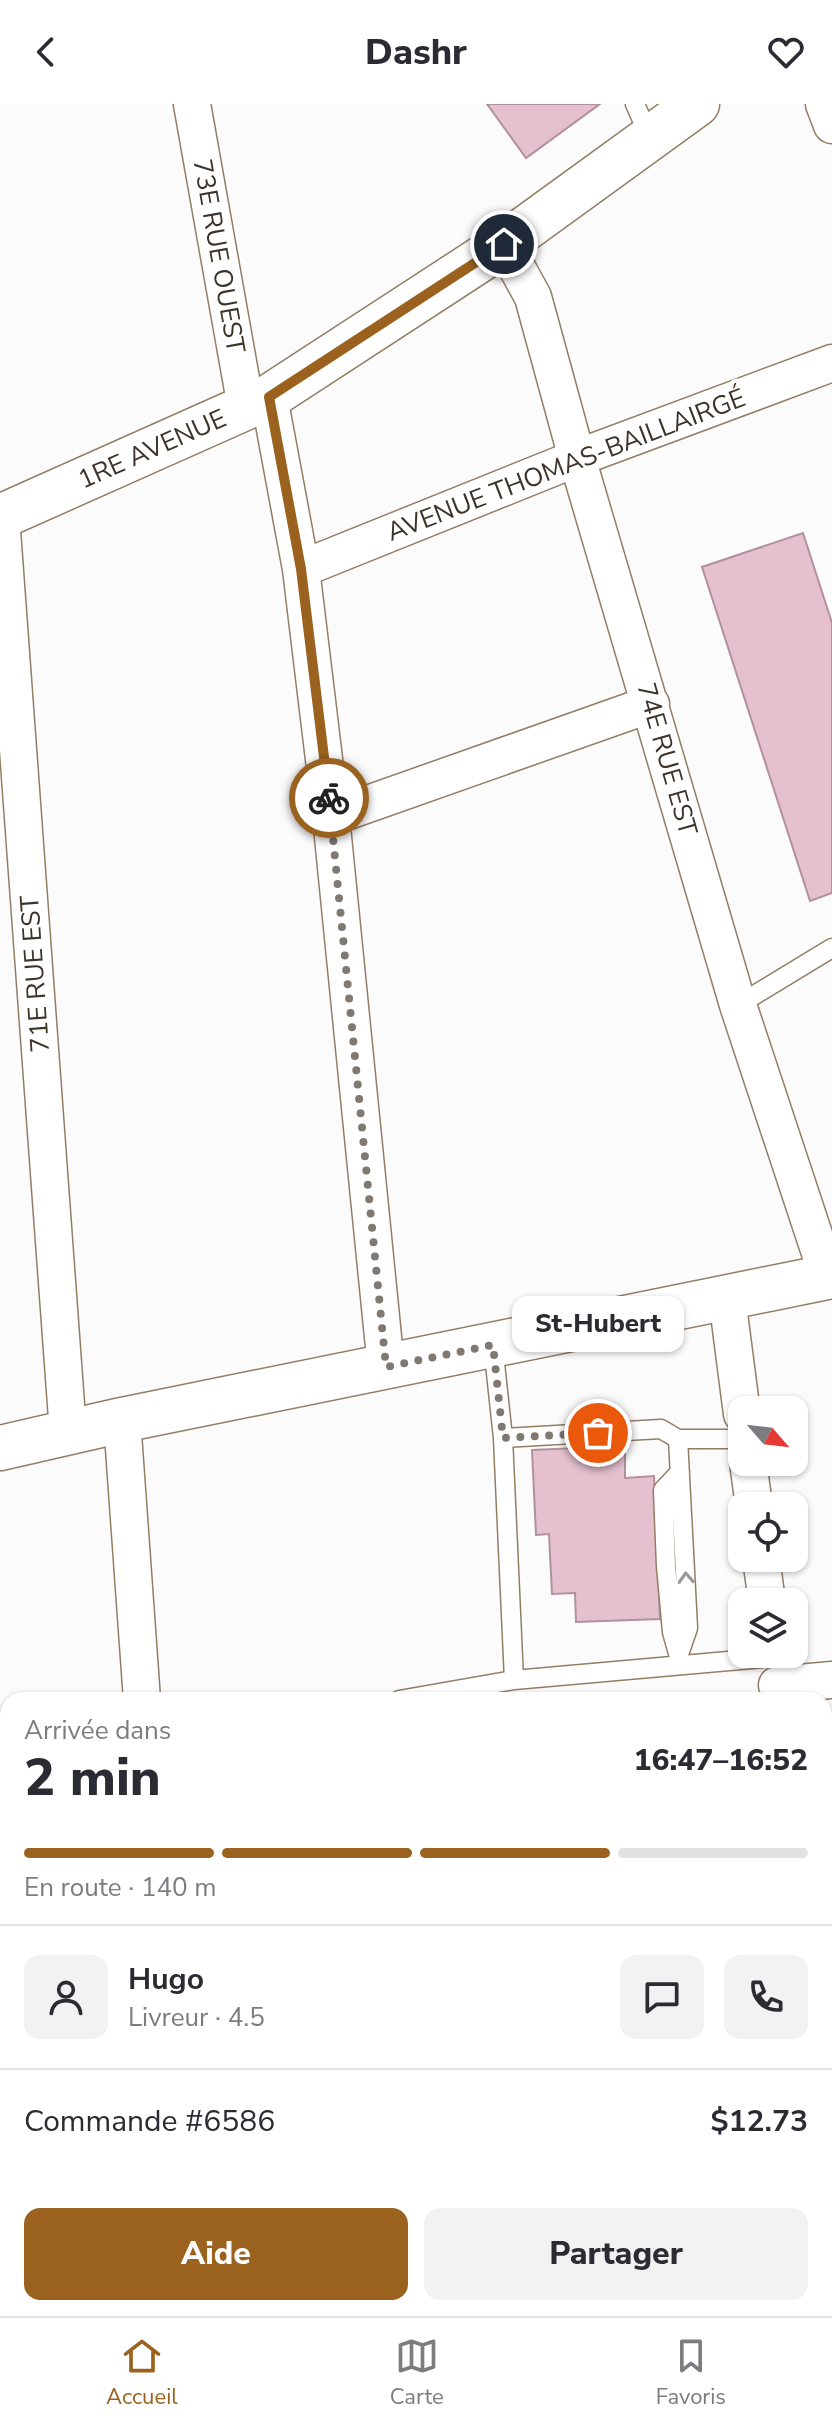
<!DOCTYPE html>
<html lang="fr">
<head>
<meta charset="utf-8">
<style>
  :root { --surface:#fff; --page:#f2f2f3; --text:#2b2b33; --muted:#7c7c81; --line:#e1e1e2; --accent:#9a621e }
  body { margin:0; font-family:"Nunito Sans",sans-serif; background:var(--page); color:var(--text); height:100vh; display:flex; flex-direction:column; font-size:30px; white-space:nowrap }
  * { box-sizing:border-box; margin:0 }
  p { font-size:26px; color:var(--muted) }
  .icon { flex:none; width:44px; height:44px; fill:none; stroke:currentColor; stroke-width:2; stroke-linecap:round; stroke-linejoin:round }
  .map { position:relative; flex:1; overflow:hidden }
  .sheet { position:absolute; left:0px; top:1588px; width:832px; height:624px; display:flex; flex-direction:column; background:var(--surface); border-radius:24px 24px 0 0; box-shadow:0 2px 6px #0004 }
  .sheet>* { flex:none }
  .needle { width:52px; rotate:118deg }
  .tools { position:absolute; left:728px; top:1292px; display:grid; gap:16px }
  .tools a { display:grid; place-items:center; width:80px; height:80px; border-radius:16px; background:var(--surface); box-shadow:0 2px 6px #0004; font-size:40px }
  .pin { position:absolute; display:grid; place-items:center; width:68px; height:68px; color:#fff; margin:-34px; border:4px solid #fff; border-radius:50%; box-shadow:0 2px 8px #0007 }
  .courier { position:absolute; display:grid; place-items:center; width:80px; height:80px; margin:-40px; border:6px solid #9a621e; border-radius:50%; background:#fff; color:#222; box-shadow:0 2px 10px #0007 }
  .bubble { position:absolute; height:56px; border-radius:16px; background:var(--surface); box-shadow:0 2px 6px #0004; font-size:26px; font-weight:800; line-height:56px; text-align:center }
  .summary em { font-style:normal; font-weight:800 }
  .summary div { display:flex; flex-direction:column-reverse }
  .summary { display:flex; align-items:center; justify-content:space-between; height:136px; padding:0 24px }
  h1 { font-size:52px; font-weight:800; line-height:60px }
  .bar { display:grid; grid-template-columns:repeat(4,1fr); gap:12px 8px; align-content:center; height:96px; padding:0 24px }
  .bar i { height:10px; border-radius:6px; background:var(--line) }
  .bar .on { background:var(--accent) }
  .bar p { grid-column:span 4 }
  .line { display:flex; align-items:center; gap:20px; padding:0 24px; border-top:2px solid var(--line) }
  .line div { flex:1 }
  .round { display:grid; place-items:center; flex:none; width:84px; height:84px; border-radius:16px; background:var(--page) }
  .cta { display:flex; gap:16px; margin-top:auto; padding:16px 24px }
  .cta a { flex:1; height:92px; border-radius:16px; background:var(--accent); color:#fff; font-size:32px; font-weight:800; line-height:92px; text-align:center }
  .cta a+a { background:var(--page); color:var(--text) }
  header { display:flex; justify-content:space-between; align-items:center; height:104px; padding:0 24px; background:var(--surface); font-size:36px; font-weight:800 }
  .tabs { display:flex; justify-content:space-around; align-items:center; height:112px; border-top:2px solid var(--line); background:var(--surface); font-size:22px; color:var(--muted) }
  .tabs a { display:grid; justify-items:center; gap:4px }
  .tabs .on { color:var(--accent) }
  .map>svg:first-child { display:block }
  .building { fill:#e5c1cf; stroke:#b2909e; stroke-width:2 }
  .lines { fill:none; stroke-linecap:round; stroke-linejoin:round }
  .service-casing { stroke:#947d65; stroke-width:21 }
  .minor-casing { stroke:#947d65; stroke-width:39 }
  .tertiary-casing { stroke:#947d65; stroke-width:47 }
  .secondary-casing { stroke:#947d65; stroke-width:47 }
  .service { stroke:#fff; stroke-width:18 }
  .minor { stroke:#fff; stroke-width:36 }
  .tertiary { stroke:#fff; stroke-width:44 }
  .secondary { stroke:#fff; stroke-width:44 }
  .oneway { stroke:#9e9994 }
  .done { stroke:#807972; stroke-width:8; stroke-dasharray:0 14.4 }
  .route { stroke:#9a621e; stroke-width:10 }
  .labels { text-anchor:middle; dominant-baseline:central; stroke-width:8; stroke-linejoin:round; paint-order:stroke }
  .street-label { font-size:26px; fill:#3d3329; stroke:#fff }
</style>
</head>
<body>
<header><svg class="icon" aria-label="back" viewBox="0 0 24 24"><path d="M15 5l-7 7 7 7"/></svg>Dashr<svg class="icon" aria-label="heart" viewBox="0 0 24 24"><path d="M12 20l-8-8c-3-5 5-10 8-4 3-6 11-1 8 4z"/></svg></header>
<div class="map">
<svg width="832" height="2212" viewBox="0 0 832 2212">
  <rect width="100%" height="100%" fill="#fbfbfb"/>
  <path class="building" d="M487 0H600L526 54Z
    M803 429 832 519V789L810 797 702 463Z
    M625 1342V1374L654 1372 660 1515 576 1518 575 1489 552 1490 549 1430 536 1431 532 1346Z"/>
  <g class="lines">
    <defs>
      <path id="service" d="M635 0 650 34
        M738 901 832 844
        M493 1241 503 1334 661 1325 678 1335H742
        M503 1334 514 1576 774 1553
        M678 1335 688 1524 679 1550
        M679 1553 672 1528 666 1462 663 1386 680 1368
        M399 1596 514 1576"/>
      <path id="minor" d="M192 0 246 303
        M824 0 832 21
        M504 140 533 193 577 354 738 901 828 1173
        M269 293 301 465 331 713 386 1263
        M1 413 68 1328
        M301 465 577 354 832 259
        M331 713 651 600
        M727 1194 742 1310
        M122 1316 142 1596
        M748 1358 754 1402
        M761 1454 767 1498
        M777 1581 832 1576
        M186 2204 187 2212
        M721 2212 723 2204"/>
      <path id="tertiary" d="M0 413 269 293 504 140 697 0"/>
      <path id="secondary" d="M0 1344 122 1316 832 1172"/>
    </defs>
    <use href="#service" class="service-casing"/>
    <use href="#minor" class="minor-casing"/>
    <use href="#tertiary" class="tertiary-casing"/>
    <use href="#secondary" class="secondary-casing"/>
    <use href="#service" class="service"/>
    <use href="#minor" class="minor"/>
    <use href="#tertiary" class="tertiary"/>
    <use href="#secondary" class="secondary"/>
  </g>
  <defs><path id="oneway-chevron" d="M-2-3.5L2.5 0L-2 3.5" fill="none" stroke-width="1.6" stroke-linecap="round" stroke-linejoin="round" transform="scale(2)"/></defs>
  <use class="oneway" href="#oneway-chevron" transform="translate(686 1474) rotate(-93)"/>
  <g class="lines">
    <path class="done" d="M329 694 386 1263 493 1241 503 1334 598 1329"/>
    <path class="route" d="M329 694 301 465 269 293 504 140"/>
  </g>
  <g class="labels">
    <g class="street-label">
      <text transform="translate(219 152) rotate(80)">73E RUE OUEST</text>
      <text transform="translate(152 345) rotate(-24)">1RE AVENUE</text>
      <text transform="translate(566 361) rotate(-21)">AVENUE THOMAS-BAILLAIRGÉ</text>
      <text transform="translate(667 655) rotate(74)">74E RUE EST</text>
      <text transform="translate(35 870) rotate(-94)">71E RUE EST</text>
    </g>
  </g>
</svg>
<div class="tools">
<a><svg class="needle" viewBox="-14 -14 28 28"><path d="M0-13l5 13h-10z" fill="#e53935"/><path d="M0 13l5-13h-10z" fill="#7c7c81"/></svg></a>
<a><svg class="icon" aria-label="locate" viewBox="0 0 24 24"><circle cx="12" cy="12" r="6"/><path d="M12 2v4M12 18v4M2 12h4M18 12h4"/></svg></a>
<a><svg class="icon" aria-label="layers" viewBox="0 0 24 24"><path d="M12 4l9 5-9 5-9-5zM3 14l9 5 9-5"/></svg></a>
</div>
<div class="pin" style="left:598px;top:1329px;background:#ea580c"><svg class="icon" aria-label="bag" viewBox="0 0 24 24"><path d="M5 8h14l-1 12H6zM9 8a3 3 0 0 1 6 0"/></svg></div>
<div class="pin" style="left:504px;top:140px;background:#1f2937"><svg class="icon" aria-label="home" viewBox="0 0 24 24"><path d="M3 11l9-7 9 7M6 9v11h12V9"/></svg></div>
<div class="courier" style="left:329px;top:694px"><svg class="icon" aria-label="bike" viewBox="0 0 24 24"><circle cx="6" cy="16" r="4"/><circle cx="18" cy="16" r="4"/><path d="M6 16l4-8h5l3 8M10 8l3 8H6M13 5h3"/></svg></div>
<div class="bubble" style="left:512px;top:1192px;width:172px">St-Hubert</div>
<section class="sheet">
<div class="summary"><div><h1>2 min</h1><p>Arrivée dans</p></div><em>16:47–16:52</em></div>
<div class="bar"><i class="on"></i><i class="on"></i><i class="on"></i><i></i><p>En route · 140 m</p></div>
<div class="line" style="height:144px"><a class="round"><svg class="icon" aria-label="person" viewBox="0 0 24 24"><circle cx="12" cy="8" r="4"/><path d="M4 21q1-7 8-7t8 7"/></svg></a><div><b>Hugo</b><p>Livreur · 4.5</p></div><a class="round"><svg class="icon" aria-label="chat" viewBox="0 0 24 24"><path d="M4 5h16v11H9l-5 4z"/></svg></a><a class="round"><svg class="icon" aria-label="phone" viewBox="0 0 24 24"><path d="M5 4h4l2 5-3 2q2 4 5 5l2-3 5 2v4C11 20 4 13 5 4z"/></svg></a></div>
<div class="line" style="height:104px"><div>Commande #6586</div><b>$12.73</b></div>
<div class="cta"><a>Aide</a><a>Partager</a></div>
</section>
</div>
<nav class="tabs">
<a class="on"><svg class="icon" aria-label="home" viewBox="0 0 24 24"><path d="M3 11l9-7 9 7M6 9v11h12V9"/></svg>Accueil</a>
<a><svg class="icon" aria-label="map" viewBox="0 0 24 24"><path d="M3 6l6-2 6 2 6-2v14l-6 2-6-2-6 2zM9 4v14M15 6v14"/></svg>Carte</a>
<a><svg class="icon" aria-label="saved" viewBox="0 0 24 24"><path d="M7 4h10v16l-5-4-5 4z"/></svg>Favoris</a>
</nav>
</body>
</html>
